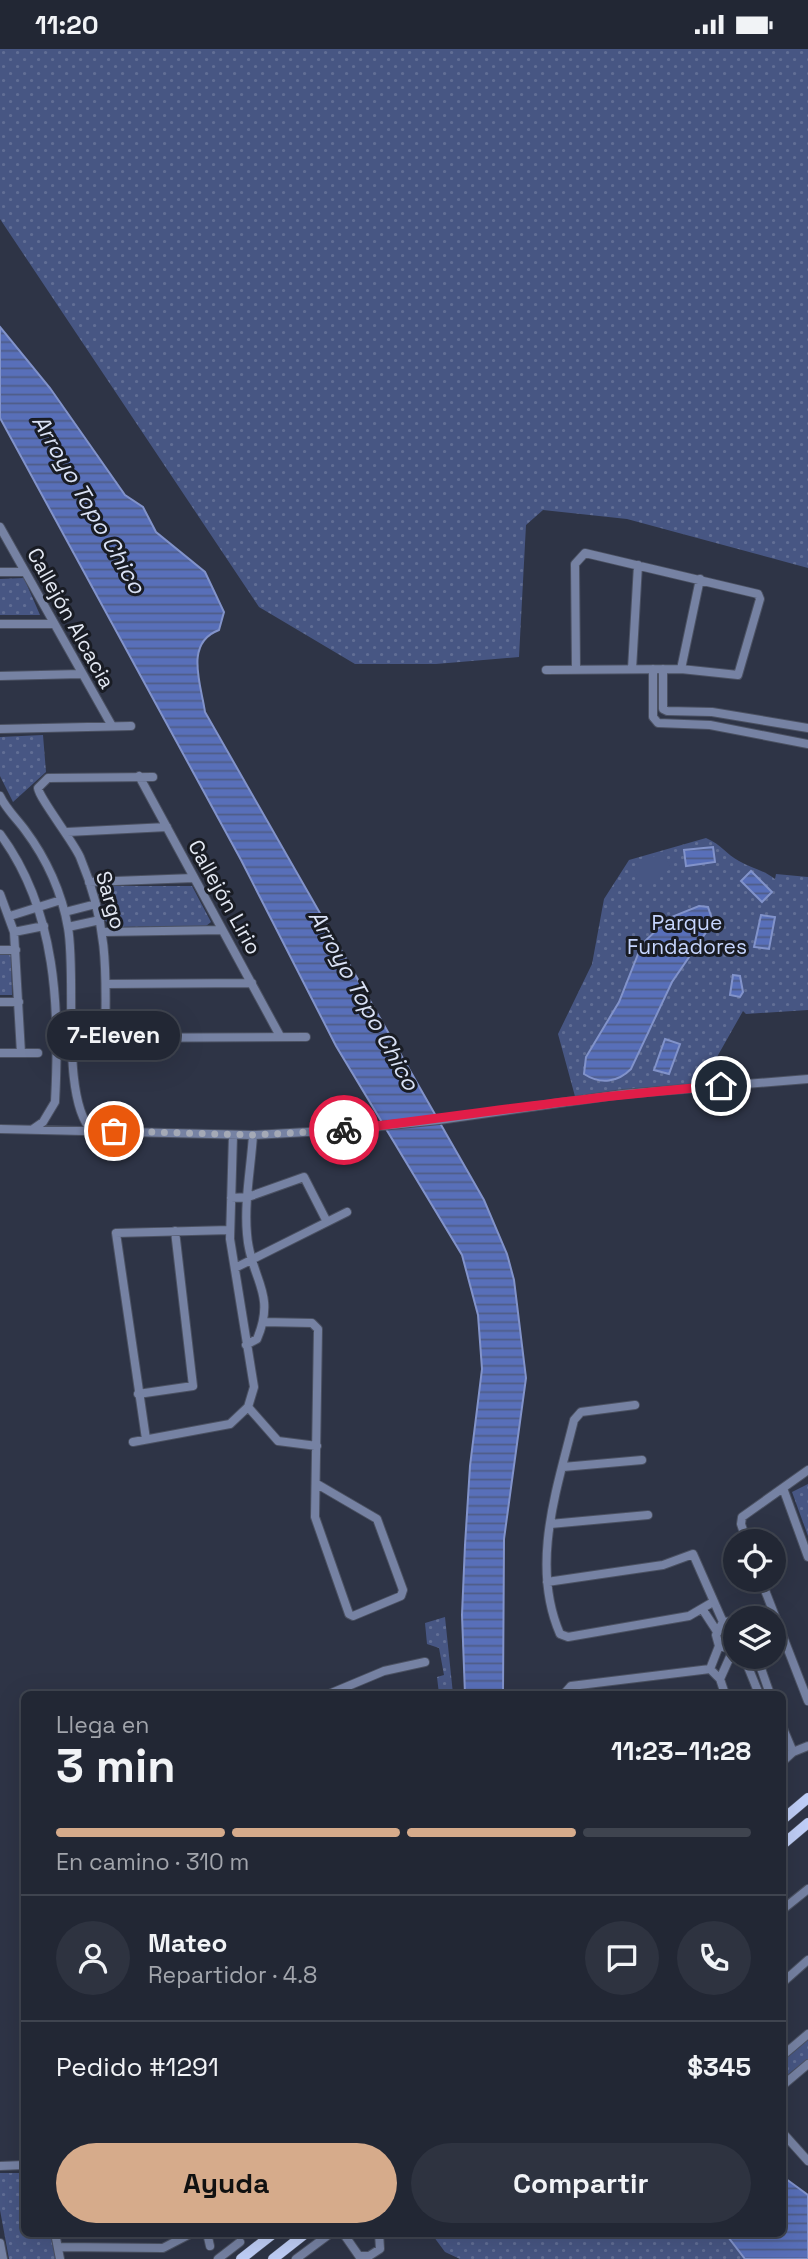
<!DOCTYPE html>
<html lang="es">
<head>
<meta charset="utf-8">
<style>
  :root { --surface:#222734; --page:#2e3340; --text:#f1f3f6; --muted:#a2a5ac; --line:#3f444f; --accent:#d6ab8b }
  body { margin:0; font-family:"Space Grotesk",sans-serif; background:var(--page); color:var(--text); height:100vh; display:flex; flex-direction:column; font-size:26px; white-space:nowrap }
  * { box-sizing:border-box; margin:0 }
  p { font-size:23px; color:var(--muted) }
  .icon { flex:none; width:38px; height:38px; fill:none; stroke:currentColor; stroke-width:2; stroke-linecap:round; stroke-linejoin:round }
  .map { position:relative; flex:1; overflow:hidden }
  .panel { position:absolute; left:21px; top:1642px; width:765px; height:546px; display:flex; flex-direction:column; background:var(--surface); border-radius:10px; box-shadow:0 7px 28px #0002,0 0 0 2px var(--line) }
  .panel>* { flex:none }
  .buttons { position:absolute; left:723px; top:1480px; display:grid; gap:14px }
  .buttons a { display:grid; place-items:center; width:63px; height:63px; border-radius:50%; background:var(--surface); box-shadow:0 7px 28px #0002,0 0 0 2px var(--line); font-size:35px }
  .pin { position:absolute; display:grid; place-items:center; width:60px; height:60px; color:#fff; margin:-30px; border:4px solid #fff; border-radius:50%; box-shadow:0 2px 7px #0007 }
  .courier { position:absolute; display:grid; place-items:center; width:70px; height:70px; margin:-35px; border:5px solid #e11d48; border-radius:50%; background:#fff; color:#222; box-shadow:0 2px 9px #0007 }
  .bubble { position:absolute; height:49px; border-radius:24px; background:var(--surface); box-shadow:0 7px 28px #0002,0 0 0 2px var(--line); font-size:23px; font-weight:600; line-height:49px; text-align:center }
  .summary em { font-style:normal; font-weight:600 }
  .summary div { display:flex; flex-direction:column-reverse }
  .summary { display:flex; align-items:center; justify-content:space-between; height:119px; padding:0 35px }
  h1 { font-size:46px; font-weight:600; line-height:52px }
  .bar { display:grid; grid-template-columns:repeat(4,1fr); gap:10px 7px; align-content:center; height:84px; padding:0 35px }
  .bar i { height:9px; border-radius:5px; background:var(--line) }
  .bar .selected { background:var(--accent) }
  .bar p { grid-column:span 4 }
  .line { display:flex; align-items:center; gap:18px; padding:0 35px; border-top:2px solid var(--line) }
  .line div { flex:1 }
  .round { display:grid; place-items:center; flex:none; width:74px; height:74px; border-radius:37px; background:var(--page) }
  .primary-button { display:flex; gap:14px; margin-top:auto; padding:14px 35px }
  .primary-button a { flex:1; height:80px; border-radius:42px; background:var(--accent); color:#111; font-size:28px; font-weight:600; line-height:80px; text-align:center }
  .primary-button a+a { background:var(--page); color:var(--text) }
  .status { display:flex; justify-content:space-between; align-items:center; height:49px; padding:0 35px; background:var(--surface); direction:ltr }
  .status svg { height:19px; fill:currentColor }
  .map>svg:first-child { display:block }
  .grass { fill:url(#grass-dots) }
  .pitch { fill:#475683 }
  .water { fill:url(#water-rules); stroke:#8293ca; stroke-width:2 }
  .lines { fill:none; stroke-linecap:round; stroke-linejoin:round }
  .minor-casing { stroke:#4b5162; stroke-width:10 }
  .major-casing { stroke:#4b5162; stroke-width:11 }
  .minor { stroke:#7682a3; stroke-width:8 }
  .major { stroke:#c0cff8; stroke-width:10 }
  .done { stroke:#a4a9b6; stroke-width:7; stroke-dasharray:0 12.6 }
  .route { stroke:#e11d48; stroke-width:9 }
  .labels { text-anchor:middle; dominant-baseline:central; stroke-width:6; stroke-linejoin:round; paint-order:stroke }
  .street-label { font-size:21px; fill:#e3e8f3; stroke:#191c24 }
  .park-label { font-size:21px; fill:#c6d5fe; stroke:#191c24 }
  .water-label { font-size:23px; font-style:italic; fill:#dae2f6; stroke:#191c24 }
</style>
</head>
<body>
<div class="status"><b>11:20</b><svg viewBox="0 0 49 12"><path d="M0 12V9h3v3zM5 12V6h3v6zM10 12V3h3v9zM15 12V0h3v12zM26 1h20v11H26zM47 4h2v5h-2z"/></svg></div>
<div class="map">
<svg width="808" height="2210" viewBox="0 0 808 2210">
  <defs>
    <pattern id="grass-dots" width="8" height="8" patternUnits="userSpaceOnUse" patternTransform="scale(1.75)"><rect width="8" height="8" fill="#475683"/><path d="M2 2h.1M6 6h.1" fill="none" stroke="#616e95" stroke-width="1.8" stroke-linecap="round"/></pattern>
    <pattern id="water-rules" width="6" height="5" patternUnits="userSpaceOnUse" patternTransform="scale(1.75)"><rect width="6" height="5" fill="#586fb9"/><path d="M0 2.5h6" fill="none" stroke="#4f5d87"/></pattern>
  </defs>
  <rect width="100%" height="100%" fill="#2e3446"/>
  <path class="grass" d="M0 0H808V519L627 470 543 461 526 476 519 608 436 615H355L259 558 0 170Z
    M24 529 40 566H0V530Z
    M43 686 46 723 13 753 0 727V688Z
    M706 789C722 796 726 805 739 812 751 819 764 821 775 830L776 825 808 828V961L746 965 743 962 700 1038 576 1051 558 985 592 915 604 850 629 811Z
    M103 837H192L211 873 206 877 111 878 104 870 106 856 98 846Z
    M0 906H11L12 946H0Z
    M808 1435V1487L792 1443Z
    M445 1568 453 1645H439L437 1628 444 1626 439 1599 427 1595 425 1574Z
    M808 1990V2010L782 2030V2012Z
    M0 2124H24V2184H52L56 2210H9L0 2161Z
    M431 2184H768L792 2210H460L445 2203Z"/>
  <path class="pitch" d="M663 803 671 820 641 835 633 818Z"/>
  <path class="water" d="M0 278 50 339 125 446 143 458 156 483 205 523 224 563 219 581C184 594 201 635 205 663L484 1151 507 1205 514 1231 526 1329 504 1490 503 1645H465L462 1566 465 1496 470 1417 482 1320 478 1266 462 1206 336 997 241 811 0 369Z
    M713 798 715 813 686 817 684 801Z
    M751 822 772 843 762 853 741 832Z
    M699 857 708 858 713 873 672 933 631 1020C618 1033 601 1036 584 1025L586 1008 619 953 642 895 669 869Z
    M761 866 775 868 769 900 754 898Z
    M733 926 740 927 743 943 740 948 730 946Z
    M665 990 680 995 669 1025 654 1021Z
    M782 2127 808 2146V2210H745L725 2184H782Z"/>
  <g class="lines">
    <defs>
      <path id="minor" d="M0 478 112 677
        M0 523H23
        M0 575H52
        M632 620 638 516
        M653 620V668L658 674 710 676 808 695
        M663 620V660L667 662 712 663 808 679
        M681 620 700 530
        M546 621 681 620 738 626 760 550 758 545 585 504 575 515 576 619
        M0 627 81 625
        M0 680 131 677
        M139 727 280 987
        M0 747C6 760 17 770 25 781 46 809 62 844 68 879 77 928 60 1050 92 1082
        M67 783 167 778
        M0 785C57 862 60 960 55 1053L43 1073 33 1080
        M89 833 194 829
        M0 845 14 883 21 1004
        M65 863 96 855
        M10 867 61 851
        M68 878 100 871
        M14 883 44 877
        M104 883 222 881
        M0 901H16
        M106 935 252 934
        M0 953H19
        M105 988C107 920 107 872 80 808 73 792 39 749 38 739L48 729 153 728
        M88 989 306 988
        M0 1004H38
        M0 1080 253 1086 343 1081 439 1071 623 1045 808 1030
        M231 1149 248 1148 304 1128 327 1173
        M235 1219 347 1163
        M263 1273 312 1274 318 1280 315 1468 349 1565 353 1567 401 1547 403 1541 377 1470 317 1435
        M246 1296 257 1290C277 1243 250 1230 247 1185 244 1153 251 1118 253 1086
        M138 1345 193 1337 175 1182
        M635 1356 581 1363 574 1371C557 1440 530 1516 560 1585L568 1588 689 1567 713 1553
        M248 1358 278 1392 317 1397
        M146 1390 116 1184 230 1181
        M133 1393 230 1375 248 1358 254 1338 230 1190 233 1086
        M563 1418 642 1411
        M783 1439 808 1508
        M550 1475 648 1466
        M747 1493 741 1475 742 1468 808 1421
        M761 1531 808 1652
        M547 1533 663 1516 693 1505 723 1573
        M703 1561 716 1581
        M735 1572 723 1573 716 1586 719 1597 735 1601
        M744 1608 759 1645
        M757 1608 770 1645
        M710 1620 720 1630 725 1645
        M710 1620 719 1597
        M720 1630 733 1601
        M329 1645 384 1622 425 1613
        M564 1645 571 1637 710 1620
        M782 1677 793 1703
        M782 1713 793 1703 808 1697
        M782 1861 808 1840
        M782 1934 808 1911
        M782 2007 808 1985
        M782 2037 808 2015
        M782 2083 808 2112
        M0 2117 24 2116
        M55 2184 60 2210
        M207 2184 210 2197
        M343 2184 359 2207H369L380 2200 379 2184
        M0 2194 3 2210
        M58 2198 163 2199 192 2184
        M218 2210 240 2193
        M296 2210 331 2184"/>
      <path id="major" d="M782 1771 808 1749
        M782 1796 808 1774
        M241 2210 274 2184
        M273 2210 306 2184"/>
    </defs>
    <use href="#minor" class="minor-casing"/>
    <use href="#major" class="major-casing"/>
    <use href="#minor" class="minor"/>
    <use href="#major" class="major"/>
  </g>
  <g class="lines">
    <path class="done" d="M114 1082 253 1086 344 1081"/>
    <path class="route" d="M344 1081C469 1066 595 1046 721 1037"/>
  </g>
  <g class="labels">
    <g class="street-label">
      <text transform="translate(71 569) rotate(61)">Callejón Alcacia</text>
      <text transform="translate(225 848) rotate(61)">Callejón Lirio</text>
      <text transform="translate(111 851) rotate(74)">Sargo</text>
    </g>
    <g class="park-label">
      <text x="687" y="873">Parque<tspan x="687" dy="24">Fundadores</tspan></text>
    </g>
    <g class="water-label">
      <text transform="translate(89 455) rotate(60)">Arroyo Topo Chico</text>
      <text transform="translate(364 951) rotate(61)">Arroyo Topo Chico</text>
    </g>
  </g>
</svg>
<div class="buttons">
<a><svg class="icon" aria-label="locate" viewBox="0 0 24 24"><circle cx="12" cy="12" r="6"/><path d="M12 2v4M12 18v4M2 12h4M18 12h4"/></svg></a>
<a><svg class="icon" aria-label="layers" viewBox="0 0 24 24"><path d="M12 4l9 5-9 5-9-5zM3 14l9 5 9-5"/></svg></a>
</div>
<div class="pin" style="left:114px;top:1082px;background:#ea580c"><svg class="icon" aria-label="bag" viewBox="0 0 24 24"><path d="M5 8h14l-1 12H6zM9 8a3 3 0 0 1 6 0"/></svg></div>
<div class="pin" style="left:721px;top:1037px;background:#1f2937"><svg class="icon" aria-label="home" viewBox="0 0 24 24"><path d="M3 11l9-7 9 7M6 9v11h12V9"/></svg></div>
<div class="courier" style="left:344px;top:1081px"><svg class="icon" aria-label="bike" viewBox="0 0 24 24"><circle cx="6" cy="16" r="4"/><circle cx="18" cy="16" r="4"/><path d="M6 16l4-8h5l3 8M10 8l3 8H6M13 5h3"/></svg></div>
<div class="bubble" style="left:47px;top:962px;width:133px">7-Eleven</div>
<section class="panel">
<div class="summary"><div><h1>3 min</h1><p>Llega en</p></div><em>11:23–11:28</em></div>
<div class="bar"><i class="selected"></i><i class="selected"></i><i class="selected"></i><i></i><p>En camino · 310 m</p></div>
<div class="line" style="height:126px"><a class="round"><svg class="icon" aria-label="person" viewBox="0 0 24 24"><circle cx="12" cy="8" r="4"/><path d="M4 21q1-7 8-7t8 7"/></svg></a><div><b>Mateo</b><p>Repartidor · 4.8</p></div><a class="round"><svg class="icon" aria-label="chat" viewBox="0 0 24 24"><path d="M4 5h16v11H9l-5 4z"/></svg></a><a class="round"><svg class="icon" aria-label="phone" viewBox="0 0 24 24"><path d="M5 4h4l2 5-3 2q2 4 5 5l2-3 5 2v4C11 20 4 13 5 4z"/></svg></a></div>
<div class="line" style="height:91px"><div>Pedido #1291</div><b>$345</b></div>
<div class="primary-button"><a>Ayuda</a><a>Compartir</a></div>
</section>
</div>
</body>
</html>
